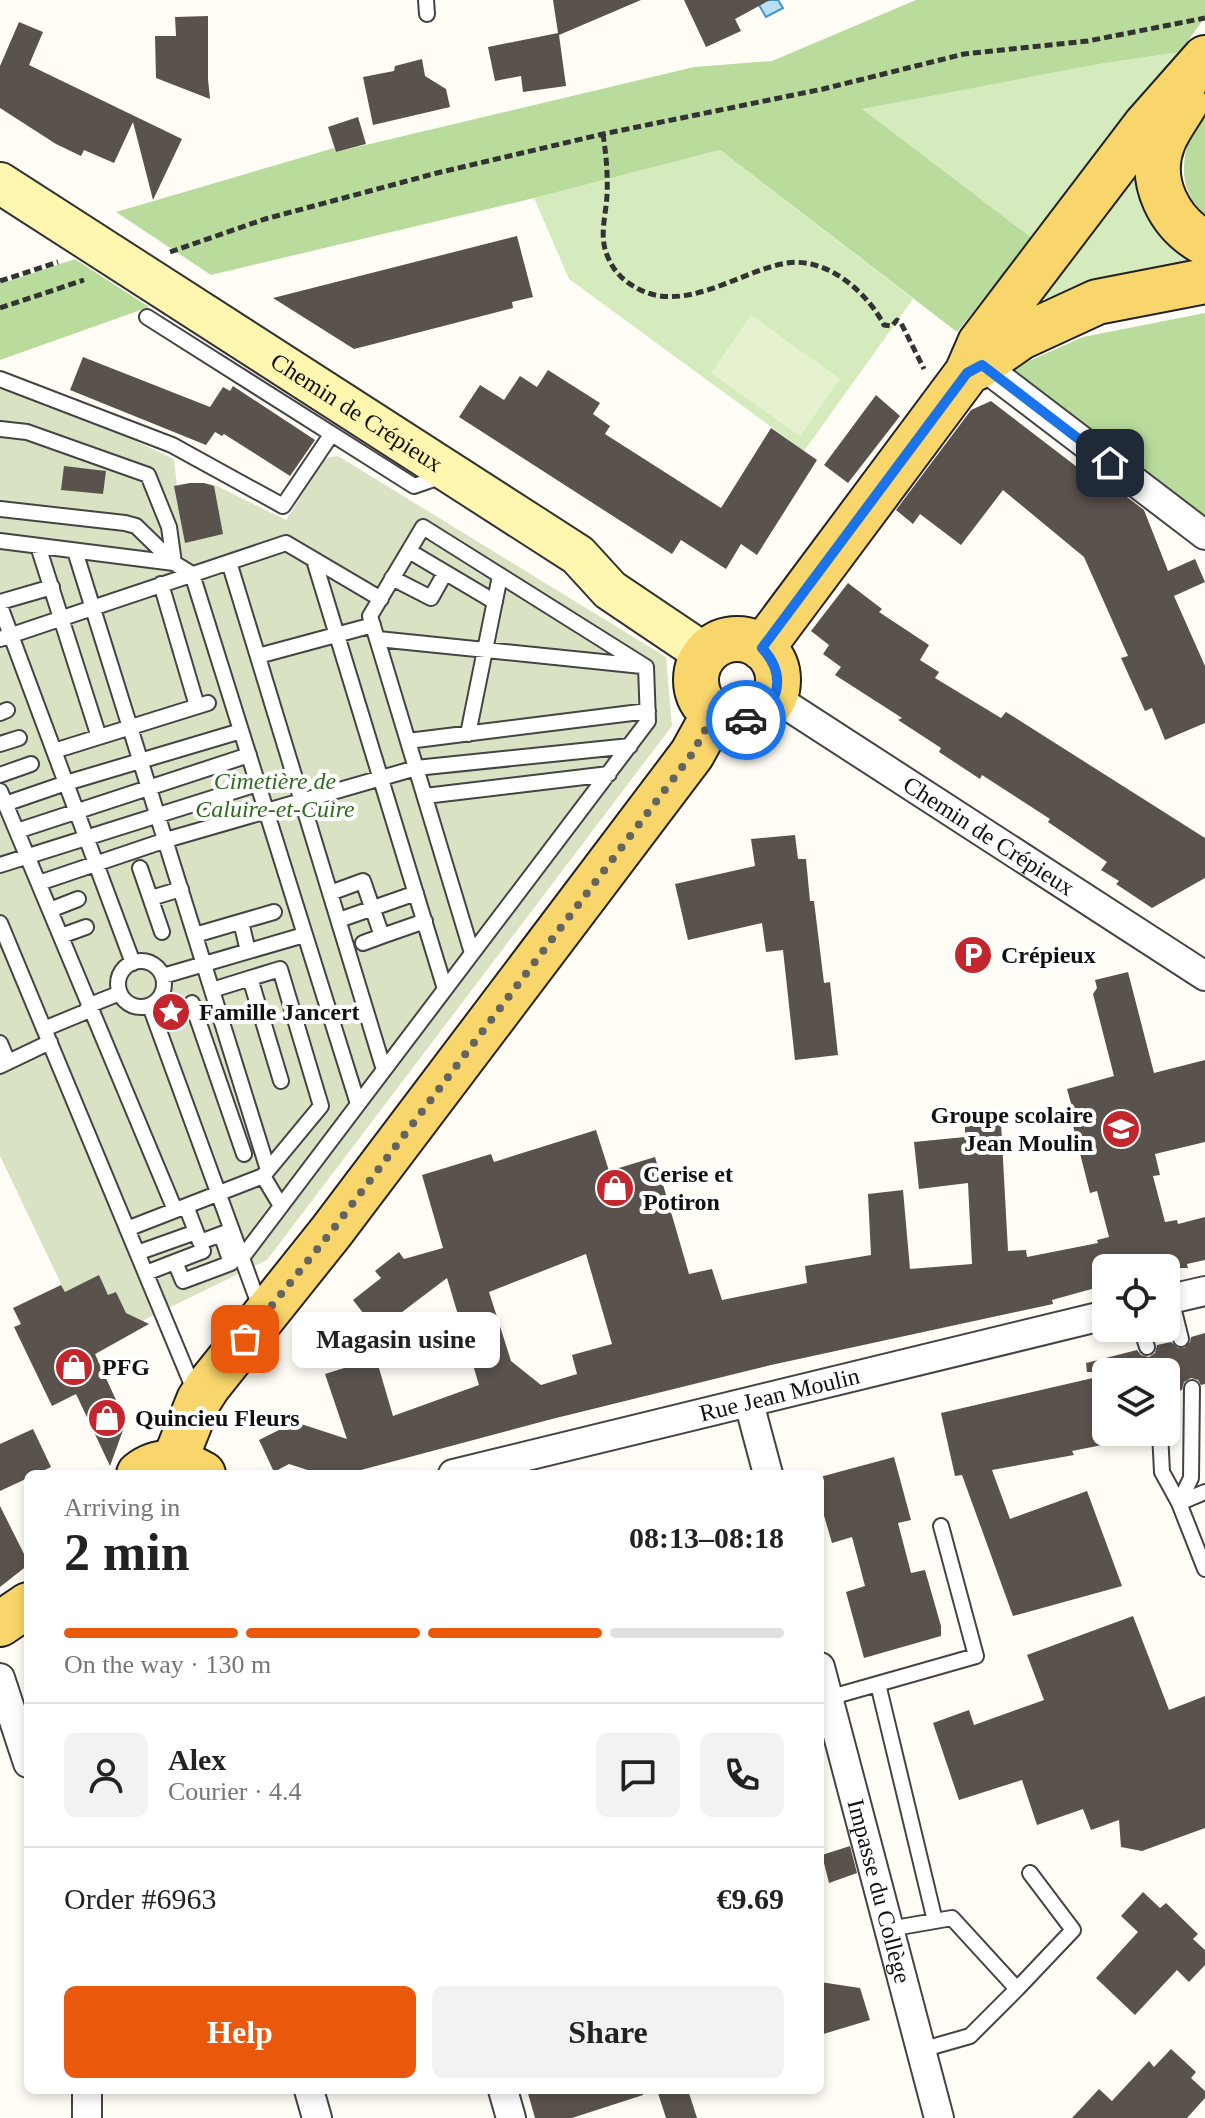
<!DOCTYPE html>
<html lang="en">
<head>
<meta charset="utf-8">
<style>
  :root { --surface:#fff; --page:#f2f2f2; --text:#222; --muted:#767676; --line:#e0e0e0; --accent:#ea580c }
  body { margin:0; font-family:"Times New Roman",serif; background:var(--page); color:var(--text); height:100vh; display:flex; flex-direction:column; font-size:30px; white-space:nowrap }
  * { box-sizing:border-box; margin:0 }
  p { font-size:26px; color:var(--muted) }
  .icon { flex:none; width:44px; height:44px; fill:none; stroke:currentColor; stroke-width:2; stroke-linecap:round; stroke-linejoin:round }
  .map { position:relative; flex:1; overflow:hidden }
  .panel { position:absolute; left:24px; top:1470px; width:800px; height:624px; display:flex; flex-direction:column; background:var(--surface); border-radius:12px; box-shadow:0 4px 12px #0003 }
  .panel>* { flex:none }
  .buttons { position:absolute; left:1092px; top:1254px; display:grid; gap:16px }
  .buttons a { display:grid; place-items:center; width:88px; height:88px; border-radius:12px; background:var(--surface); box-shadow:0 4px 12px #0003; font-size:40px }
  .pin { position:absolute; display:grid; place-items:center; width:68px; height:68px; color:#fff; margin:-34px; border-radius:16px; box-shadow:0 4px 12px #0006 }
  .courier { position:absolute; display:grid; place-items:center; width:80px; height:80px; margin:-40px; border:6px solid #1a73e8; border-radius:50%; background:#fff; color:#222; box-shadow:0 2px 10px #0007 }
  .bubble { position:absolute; height:56px; border-radius:12px; background:var(--surface); box-shadow:0 4px 12px #0003; font-size:26px; font-weight:800; line-height:56px; text-align:center }
  .head em { font-style:normal; font-weight:800 }
  .head div { display:flex; flex-direction:column-reverse }
  .head { display:flex; align-items:center; justify-content:space-between; height:136px; padding:0 40px }
  h1 { font-size:52px; font-weight:800; line-height:60px }
  .bar { display:grid; grid-template-columns:repeat(4,1fr); gap:12px 8px; align-content:center; height:96px; padding:0 40px }
  .bar i { height:10px; border-radius:6px; background:var(--line) }
  .bar .active { background:var(--accent) }
  .bar p { grid-column:span 4 }
  .line { display:flex; align-items:center; gap:20px; padding:0 40px; border-top:2px solid var(--line) }
  .line div { flex:1 }
  .round { display:grid; place-items:center; flex:none; width:84px; height:84px; border-radius:12px; background:var(--page) }
  .primary-button { display:flex; gap:16px; margin-top:auto; padding:16px 40px }
  .primary-button a { flex:1; height:92px; border-radius:12px; background:var(--accent); color:#fff; font-size:32px; font-weight:800; line-height:92px; text-align:center }
  .primary-button a+a { background:var(--page); color:var(--text) }
  .map>svg:first-child { display:block }
  .green { fill:#d5ebbd }
  .forest { fill:#b9dc9c }
  .cemetery { fill:#d9e3c4 }
  .pitch { fill:#e6f2cf }
  .water { fill:#b9e0f7; stroke:#3f96cf; stroke-width:2 }
  .building { fill:#5a524d; fill-rule:evenodd }
  .lines { fill:none; stroke-linecap:round; stroke-linejoin:round }
  .lane-casing { stroke:#444; stroke-width:18 }
  .street-casing { stroke:#444; stroke-width:32 }
  .secondary-casing { stroke:#333; stroke-width:44 }
  .primary-casing { stroke:#222; stroke-width:48 }
  .path { stroke:#333; stroke-width:5; stroke-dasharray:8 4; stroke-linecap:butt }
  .lane { stroke:#fff; stroke-width:14 }
  .street { stroke:#fff; stroke-width:28 }
  .secondary { stroke:#fff6b0; stroke-width:40 }
  .primary { stroke:#f9d66b; stroke-width:44 }
  .done { stroke:#646461; stroke-width:8; stroke-dasharray:0 14.4 }
  .route { stroke:#1a73e8; stroke-width:10 }
  .labels { text-anchor:middle; dominant-baseline:central; stroke-width:8; stroke-linejoin:round; paint-order:stroke }
  .street-label { font-size:24px; fill:#111; stroke:#fff }
  .park-label { font-size:24px; font-style:italic; fill:#2f6b1f; stroke:#fff }
  .poi-label { font-size:24px; font-weight:bold; fill:#111; stroke:#fff; text-anchor:start }
</style>
</head>
<body>
<div class="map">
<svg width="1205" height="2118" viewBox="0 0 1205 2118">
  <rect width="100%" height="100%" fill="#fffdf5"/>
  <path class="green" d="M1180 52 1032 238 861 109 1099 64Z
    M720 150 913 299 804 451 569 279 534 198Z
    M1135 173 1198 261 1040 300Z"/>
  <path class="forest" d="M916 0H1205V17L1180 52 1099 64 862 109 1032 238 957 332 720 150 534 198 211 275 116 212 334 148 336 152 694 67 772 61Z
    M1205 104V214C1169 184 1186 138 1205 104Z
    M75 259 149 307 0 360V284Z
    M1205 313V518L1011 369 1083 337Z"/>
  <path class="cemetery" d="M0 388 127 437 174 459 177 486 204 483 215 485 286 520 325 458 338 456 666 657 672 726 267 1260 144 1320 143 1327 95 1355 0 1156Z"/>
  <path class="pitch" d="M751 315 840 379 800 436 711 373Z"/>
  <path class="water" d="M756 0H778L783 8 766 17Z"/>
  <path class="building" d="M553 0H641L559 35 566 86 523 92 521 76 495 81 488 47 558 33Z
    M684 0H770L735 19 741 31 706 47Z
    M208 16V79L210 99 156 78 155 36H176L175 17Z
    M19 22 43 32 29 65 182 139 153 200 133 122 114 163 84 150 81 156 56 144 0 108V66Z
    M422 59 425 76 446 89 450 107 373 125 363 77 394 71 395 66Z
    M358 117 366 144 336 152 328 127Z
    M517 236 533 297 512 302 513 308 401 337 354 349 273 298Z
    M83 357 210 407 223 387 230 391 233 386 315 440 290 476 224 434 222 436 215 432 206 445 70 390Z
    M548 370 600 403 593 414 610 426 605 434 721 508 771 428 817 460 757 555 741 544 726 569 681 540 672 554 459 417 480 385 504 400 520 376 537 387Z
    M876 395 900 416 848 483 824 465Z
    M991 401 1077 467 1081 462 1144 510 1168 571 1195 559 1205 582 1174 596 1205 666V723L1165 740 1152 708 1145 711 1121 658 1128 656 1084 557 1003 490 961 545 920 514 913 524 896 510 971 410Z
    M64 466 106 471 103 494 61 490Z
    M190 483H204L214 486 223 534 185 543 174 486Z
    M848 583 882 609 879 612 929 645 920 660 939 672 935 678 1001 718 1006 712 1205 838V878L1152 908 1116 884 1119 881 1101 870 1107 862 1048 822 1050 819 982 775 980 779 939 752 941 748 898 720 902 718 835 675 841 667 823 654 829 645 811 631Z
    M795 835 798 859H806L810 901H814L824 983 830 982 838 1055 795 1060 783 950 766 952 762 923 688 940 675 884 755 866 751 839Z
    M1128 972 1154 1073 1205 1060V1142L1155 1154 1160 1175 1153 1176 1165 1222 1177 1220 1178 1224 1205 1217V1260L1187 1264 1188 1268H1106V1285L1052 1300 1053 1304 771 1365 552 1419 346 1474H320L289 1464 274 1472 259 1440 295 1422 347 1439 325 1374 376 1358 393 1416 479 1385 447 1278 377 1331 353 1300 381 1278 375 1271 399 1252 404 1259 443 1248 422 1175 491 1154 494 1162 596 1130 609 1171 655 1157 689 1274 712 1269 722 1300 807 1283 805 1266 871 1255 868 1194 903 1190 910 1269 972 1264 968 1183 919 1189 914 1142 965 1137V1126L1001 1123 1008 1251 1026 1250 1027 1257 1098 1243 1097 1240 1109 1237 1097 1191 1090 1193 1071 1118H1075L1067 1089 1114 1076 1093 994 1097 988 1095 980ZM586 1254 612 1344 572 1355 577 1374 541 1385 511 1361 489 1292Z
    M99 1275 108 1295 116 1292 126 1313 149 1324 95 1354 126 1422 110 1466 76 1394 52 1406 14 1327 21 1324 13 1308 61 1285 65 1292Z
    M1205 1333V1384L1201 1385 1198 1380 1191 1378 1184 1382 1182 1390 1166 1394V1372H1087L1086 1363 1137 1350 1141 1355 1149 1357 1155 1353 1157 1345 1171 1342 1178 1348H1184L1190 1342 1191 1337Z
    M1106 1375V1409L1101 1410 1107 1444 1072 1451 1074 1455 992 1470 1010 1519 1087 1491 1122 1586 1013 1616 962 1475 955 1476 941 1413Z
    M33 1429 51 1467 36 1474H28V1478L0 1491V1444Z
    M894 1457 911 1520 898 1523 911 1573 925 1570 941 1626V1636L864 1658 846 1592 865 1586 852 1537 832 1543 820 1502V1477Z
    M0 1506 28 1562V1565L0 1587Z
    M1133 1616 1169 1710 1205 1696V1828L1142 1851 1121 1847 1119 1820 1091 1830 1083 1809 1037 1825 1022 1780 959 1800 933 1723 969 1710 974 1725 1044 1700 1027 1655Z
    M850 1846 857 1873 829 1883 822 1855Z
    M1143 1892 1160 1908 1166 1903 1198 1934 1193 1939 1205 1950V1965L1189 1982 1177 1970 1135 2015 1096 1978 1138 1932 1121 1916Z
    M820 1982 860 1988 870 2020 820 2035Z
    M1171 2049 1196 2072 1191 2078 1205 2091V2098L1187 2118H1072L1099 2089 1112 2101 1149 2061 1154 2067Z
    M527 2090H642L643 2095 572 2118H535Z
    M657 2090H688L697 2118H666Z"/>
  <g class="lines">
    <defs>
      <path id="lane" d="M426 0 427 14
        M147 317 414 486 443 476
        M0 379 172 445 283 506 331 435
        M0 429 27 432 148 475 169 527 174 563
        M0 509 125 523 136 526 174 563
        M0 541 174 563 192 574 358 1104
        M38 546 99 737
        M75 551 268 1170
        M409 551 495 602
        M314 560 445 989
        M229 562 384 1070
        M392 578 431 598 445 573
        M161 584 197 706
        M0 602 52 587
        M0 606 133 963
        M0 639 286 543 381 599
        M378 639 642 666
        M258 656 373 625
        M0 713 7 710
        M468 734 500 576
        M408 741 648 711
        M0 744 19 738
        M54 751 208 703
        M0 775 31 764
        M0 791 175 1210
        M425 796 609 774
        M5 804 66 783 241 731
        M17 831 249 755
        M0 865 257 784
        M140 868 162 932
        M39 883 166 840 416 768 630 746
        M330 893 363 881 382 936 425 921
        M151 898 181 889
        M50 910 78 899
        M339 920 416 893
        M241 922 248 951
        M0 923 195 1392
        M195 935 274 912
        M61 936 86 927
        M363 943 382 936
        M472 953 370 616 423 527 646 667
        M118 984a23 23 0 1 1 46 0a23 23 0 1 1-46 0Z
        M163 976 304 935
        M250 978 281 1081
        M192 1003 244 1154
        M150 1006 261 1310
        M44 1029 85 1012 90 1005 120 993
        M0 1043 8 1062
        M0 1066 50 1042
        M263 1176 281 1206
        M186 1206 200 1242 227 1232
        M127 1229 263 1176 321 1106 280 969 212 990
        M137 1253 196 1232
        M241 1259 648 721 646 667
        M175 1262 183 1281 231 1263 221 1234
        M146 1273 203 1251
        M1171 1299 1181 1339
        M1141 1328 1147 1347
        M1160 1432 1162 1472 1179 1503 1205 1569
        M1179 1503 1191 1478 1192 1388
        M1179 1503 1205 1492
        M878 1684 935 1921
        M828 1698 976 1656 941 1526
        M889 1929 952 1918 1017 1989 970 2036 921 2050
        M1017 1989 1073 1930 1030 1873"/>
      <g id="street">
        <path d="M982 365 1205 535"/>
        <path id="s1" d="M774 697 1205 976"/>
        <path d="M1166 1300 1205 1291"/>
        <path d="M749 1403 768 1474"/>
        <path id="s2" d="M453 1474 1106 1315"/>
        <path id="s3" d="M820 1667 939 2118"/>
        <path d="M0 1678 28 1763"/>
        <path d="M87 2090V2118"/>
        <path d="M309 2090 317 2118"/>
        <path d="M503 2090 511 2118"/>
      </g>
      <g id="secondary">
        <path id="s4" d="M0 183 578 555 610 590 705 654"/>
      </g>
      <path id="primary" d="M1185 104C1178 116 1168 129 1163 142 1147 182 1170 224 1205 243
        M976 368 1021 337 1097 302 1205 281
        M696 680a41 41 0 1 1 82 0a41 41 0 1 1-82 0Z
        M762 648 967 373 980 343 1145 126 1205 58
        M174 1462 199 1400 208 1386 331 1232 692 754 714 714
        M139 1474C159 1458 182 1461 203 1474
        M0 1624 28 1605"/>
    </defs>
    <use href="#lane" class="lane-casing"/>
    <use href="#street" class="street-casing"/>
    <use href="#secondary" class="secondary-casing"/>
    <use href="#primary" class="primary-casing"/>
    <path class="path" d="M603 134C606 154 608 174 607 195 606 215 599 236 607 255 613 270 621 279 635 287 683 316 739 271 787 263 827 257 867 292 884 325L892 326 897 320 901 323 924 369
      M170 252 265 219 437 173 603 134 823 89 964 54 1088 41 1205 18
      M0 281 58 262
      M0 308 84 280"/>
    <use href="#lane" class="lane"/>
    <use href="#street" class="street"/>
    <use href="#secondary" class="secondary"/>
    <use href="#primary" class="primary"/>
  </g>
  <g class="lines">
    <path class="done" d="M245 1339 331 1232 692 754 714 714 724 719 746 720"/>
    <path class="route" d="M746 720C782 707 786 674 762 648L967 373 982 365 1110 463"/>
  </g>
  <defs>
    <symbol id="parking-disc" viewBox="-11 -11 22 22"><circle r="9.5" fill="#c4262e" stroke="#fff"/><path d="M-3.5-5.5H1a3.5 3.5 0 0 1 0 7H-1V5.5H-3.5ZM-1-3.4V-.6H.8a1.4 1.4 0 0 0 0-2.8Z" fill="#fff"/></symbol>
    <symbol id="sight-disc" viewBox="-11 -11 22 22"><circle r="9.5" fill="#c4262e" stroke="#fff"/><path d="M0-6L1.8-2.2L6-1.7L2.9 1.2L3.7 5.4L0 3.3L-3.7 5.4L-2.9 1.2L-6-1.7L-1.8-2.2Z" fill="#fff"/></symbol>
    <symbol id="school-disc" viewBox="-11 -11 22 22"><circle r="9.5" fill="#c4262e" stroke="#fff"/><path d="M0-5L7-2L0 1L-7-2ZM-4 1L0 2.5L4 1V4Q0 6-4 4Z" fill="#fff"/></symbol>
    <symbol id="shop-disc" viewBox="-11 -11 22 22"><circle r="9.5" fill="#c4262e" stroke="#fff"/><path d="M-5-2.5h2.3a2.7 3.5 0 0 1 5.4 0H5L5.5 6h-11ZM-1.5-2.5h3a1.5 2.3 0 0 0-3 0Z" fill="#fff"/></symbol>
  </defs>
  <g fill-rule="evenodd">
    <use href="#parking-disc" x="951" y="933" width="44" height="44"/>
    <use href="#sight-disc" x="149" y="990" width="44" height="44"/>
    <use href="#school-disc" x="1099" y="1107" width="44" height="44"/>
    <use href="#shop-disc" x="593" y="1166" width="44" height="44"/>
    <use href="#shop-disc" x="52" y="1345" width="44" height="44"/>
    <use href="#shop-disc" x="85" y="1396" width="44" height="44"/>
  </g>
  <g class="labels">
    <g class="street-label">
      <text stroke="none"><textPath href="#s4" startOffset="424">Chemin de Crépieux</textPath></text>
      <text stroke="none"><textPath href="#s1" startOffset="256">Chemin de Crépieux</textPath></text>
      <text stroke="none"><textPath href="#s2" startOffset="336">Rue Jean Moulin</textPath></text>
      <text stroke="none"><textPath href="#s3" startOffset="232">Impasse du Collège</textPath></text>
    </g>
    <g class="park-label">
      <text x="275" y="781">Cimetière de<tspan x="275" dy="28">Caluire-et-Cuire</tspan></text>
    </g>
    <g class="poi-label">
      <text x="1001" y="955">Crépieux</text>
      <text x="199" y="1012">Famille Jancert</text>
      <text x="1093" y="1115" text-anchor="end">Groupe scolaire<tspan x="1093" dy="28">Jean Moulin</tspan></text>
      <text x="643" y="1174">Cerise et<tspan x="643" dy="28">Potiron</tspan></text>
      <text x="102" y="1367">PFG</text>
      <text x="135" y="1418">Quincieu Fleurs</text>
    </g>
  </g>
</svg>
<div class="buttons">
<a><svg class="icon" aria-label="locate" viewBox="0 0 24 24"><circle cx="12" cy="12" r="6"/><path d="M12 2v4M12 18v4M2 12h4M18 12h4"/></svg></a>
<a><svg class="icon" aria-label="layers" viewBox="0 0 24 24"><path d="M12 4l9 5-9 5-9-5zM3 14l9 5 9-5"/></svg></a>
</div>
<div class="pin" style="left:245px;top:1339px;background:#ea580c"><svg class="icon" aria-label="bag" viewBox="0 0 24 24"><path d="M5 8h14l-1 12H6zM9 8a3 3 0 0 1 6 0"/></svg></div>
<div class="pin" style="left:1110px;top:463px;background:#1f2937"><svg class="icon" aria-label="home" viewBox="0 0 24 24"><path d="M3 11l9-7 9 7M6 9v11h12V9"/></svg></div>
<div class="courier" style="left:746px;top:720px"><svg class="icon" aria-label="car" viewBox="0 0 24 24"><path d="M5 17H2v-5l4-1 3-4h7l3 4 3 1v5h-3M9 17h6M6 11h13"/><circle cx="7" cy="17" r="2"/><circle cx="17" cy="17" r="2"/></svg></div>
<div class="bubble" style="left:292px;top:1312px;width:208px">Magasin usine</div>
<section class="panel">
<div class="head"><div><h1>2 min</h1><p>Arriving in</p></div><em>08:13–08:18</em></div>
<div class="bar"><i class="active"></i><i class="active"></i><i class="active"></i><i></i><p>On the way · 130 m</p></div>
<div class="line" style="height:144px"><a class="round"><svg class="icon" aria-label="person" viewBox="0 0 24 24"><circle cx="12" cy="8" r="4"/><path d="M4 21q1-7 8-7t8 7"/></svg></a><div><b>Alex</b><p>Courier · 4.4</p></div><a class="round"><svg class="icon" aria-label="chat" viewBox="0 0 24 24"><path d="M4 5h16v11H9l-5 4z"/></svg></a><a class="round"><svg class="icon" aria-label="phone" viewBox="0 0 24 24"><path d="M5 4h4l2 5-3 2q2 4 5 5l2-3 5 2v4C11 20 4 13 5 4z"/></svg></a></div>
<div class="line" style="height:104px"><div>Order #6963</div><b>€9.69</b></div>
<div class="primary-button"><a>Help</a><a>Share</a></div>
</section>
</div>
</body>
</html>
